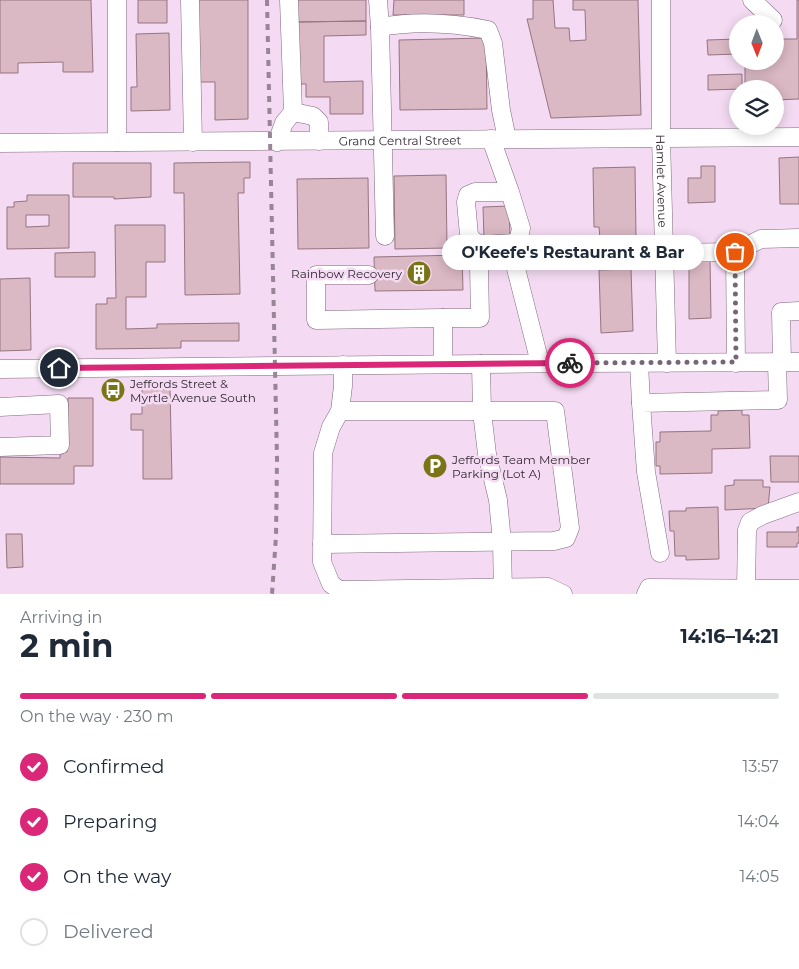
<!DOCTYPE html>
<html lang="en">
<head>
<meta charset="utf-8">
<style>
  :root { --surface:#fff; --page:#f6f6f7; --text:#1f2937; --muted:#747a83; --line:#e0e1e3; --accent:#db2777 }
  body { margin:0; font-family:Montserrat,sans-serif; background:var(--page); color:var(--text); height:100vh; display:flex; flex-direction:column; font-size:19px; white-space:nowrap }
  * { box-sizing:border-box; margin:0 }
  p { font-size:16px; color:var(--muted) }
  .icon { flex:none; width:28px; height:28px; fill:none; stroke:currentColor; stroke-width:2; stroke-linecap:round; stroke-linejoin:round }
  .map { position:relative; height:594px; overflow:hidden }
  .sheet { display:flex; flex-direction:column; background:var(--surface); flex:1 }
  .sheet>* { flex:none }
  .needle { width:32px; rotate:179deg }
  .tools { position:absolute; left:729px; top:15px; display:grid; gap:10px }
  .tools a { display:grid; place-items:center; width:55px; height:55px; border-radius:50%; background:var(--surface); box-shadow:0 2px 12px #0003; font-size:25px }
  .pin { position:absolute; display:grid; place-items:center; width:42px; height:42px; color:#fff; margin:-21px; border:2px solid #fff; border-radius:50%; box-shadow:0 1px 5px #0007 }
  .courier { position:absolute; display:grid; place-items:center; width:50px; height:50px; margin:-25px; border:4px solid #db2777; border-radius:50%; background:#fff; color:#222; box-shadow:0 1px 6px #0007 }
  .bubble { position:absolute; height:35px; border-radius:18px; background:var(--surface); box-shadow:0 2px 12px #0003; font-size:16px; font-weight:700; line-height:35px; text-align:center }
  .head em { font-style:normal; font-weight:700 }
  .head div { display:flex; flex-direction:column-reverse }
  .head { display:flex; align-items:center; justify-content:space-between; height:85px; padding:0 20px }
  h1 { font-size:32px; font-weight:700; line-height:38px }
  .bar { display:grid; grid-template-columns:repeat(4,1fr); gap:8px 5px; align-content:center; height:60px; padding:0 20px }
  .bar i { height:6px; border-radius:4px; background:var(--line) }
  .bar .on { background:var(--accent) }
  .bar p { grid-column:span 4 }
  ol { padding:0 20px; list-style:none }
  li { display:flex; align-items:center; gap:15px; height:55px }
  li p { margin-inline-start:auto }
  li .icon { padding:5px; border-radius:50%; background:var(--accent); color:#fff; stroke-width:4 }
  li:last-child { color:var(--muted) }
  li i { width:28px; height:28px; border:2px solid var(--line); border-radius:50% }
  .map>svg:first-child { display:block }
  .building { fill:#dab8c4; stroke:#947580; fill-rule:evenodd }
  .lines { fill:none; stroke-linecap:round; stroke-linejoin:round }
  .minor-casing { stroke:#7f697e; stroke-width:19 }
  .minor { stroke:#fff; stroke-width:18 }
  .rail { stroke:#988697; stroke-width:4; stroke-dasharray:6 6; stroke-linecap:butt }
  .done { stroke:#766776; stroke-width:5; stroke-dasharray:0 9 }
  .route { stroke:#db2777; stroke-width:6 }
  .labels { text-anchor:middle; dominant-baseline:central; stroke-width:5; stroke-linejoin:round; paint-order:stroke }
  .street-label { font-size:12px; fill:#322932; stroke:#f4dbf3 }
  .poi-label { font-size:12px; fill:#322932; stroke:#f4dbf3; text-anchor:start }
</style>
</head>
<body>
<div class="map">
<svg width="799" height="594" viewBox="0 0 799 594">
  <rect width="100%" height="100%" fill="#f4dbf3"/>
  <path class="building" d="M0 0H91L93 72H63V62L18 63V73H0Z
    M138 0H167V23H138Z
    M197 0H248V119L215 120V82H197Z
    M296 0H366V21L296 22Z
    M394 0H464V15H393Z
    M533 0H553L555 28H569L570 41 586 40 585 10H573V0H638L641 115 551 118 527 19H533Z
    M797 0H799V99L775 100V89H745V61H775V39H797Z
    M366 21V35L324 36V82L363 81V114H330V97H306V84H297L296 22Z
    M169 33 170 110 131 111V87H137L136 34Z
    M486 38 487 109 400 110 399 40Z
    M738 39V54L708 55 707 40Z
    M742 74V89L708 90V75Z
    M799 157V204H780L779 158Z
    M250 162V178H244V193H238L240 294 185 295 184 193H174V163Z
    M73 163H151V197L114 199V197H73Z
    M701 166H715V202L688 203V178H701Z
    M635 167 636 238H600L599 227H594L593 168Z
    M446 175 447 248 395 249 394 176Z
    M368 178 369 248 298 249 297 179Z
    M27 195H69V248L7 249V207H14V202L27 201ZM26 215H49V226L26 227Z
    M509 206 510 237 484 239 483 207Z
    M115 225H165V262H146V297H126V329L157 328V324L239 323V341H181V348L96 349V304H107V298H116Z
    M95 252V277H55V253Z
    M462 255 463 290 375 291 374 257Z
    M689 259H710L711 318 689 319Z
    M631 269 633 331 601 333 599 270Z
    M30 278 31 350 0 351V279Z
    M142 389H170L172 479H143V430H131V414H142Z
    M68 398H93V466H74V484H0V457L60 458V451L67 452Z
    M742 410V415H749L750 448 712 449V473L660 474V466H656V442H660V432L711 431V415H718V411Z
    M770 456H799V482H771Z
    M734 480H763V487H770L768 508 725 510V486L734 485Z
    M718 507 719 559 686 560V556H675L674 531H670L669 511H686V508Z
    M797 527H799V543H797V547H767V532H797Z
    M6 534H22L23 567 7 568Z"/>
  <g class="lines">
    <defs>
      <g id="minor">
        <path d="M190 0 193 142"/>
        <path d="M378 0 380 27"/>
        <path id="s1" d="M661 0V137L667 363"/>
        <path d="M752 0 773 20"/>
        <path d="M293 112 313 116 319 122V141"/>
        <path d="M491 139 510 192 521 228 519 238 514 243 483 245 473 241 469 235 466 202 468 195 475 192H510"/>
        <path d="M117 142V0"/>
        <path d="M277 142 284 123 293 112 289 0"/>
        <path id="s2" d="M0 143 799 137"/>
        <path d="M385 236 380 27C415 21 453 23 488 30L493 43 501 110 507 139"/>
        <path d="M735 252 761 239 799 238"/>
        <path d="M664 253 735 252 736 363"/>
        <path d="M513 257 540 363"/>
        <path d="M369 275H316V320L443 318V364"/>
        <path d="M443 318H480L479 266"/>
        <path d="M782 362 781 312 799 311"/>
        <path d="M639 363 641 403"/>
        <path d="M481 364 482 412 487 454 498 500 502 542 503 594"/>
        <path d="M343 365V386L340 411 331 427 323 453 322 562 331 584 345 594"/>
        <path d="M0 369 576 363 799 362"/>
        <path d="M0 407 59 404 60 445 0 447"/>
        <path d="M322 544 554 541 566 538 570 528 555 411H340"/>
        <path d="M660 553 646 472 641 403 778 400 777 362"/>
        <path d="M746 589 747 530 750 522 763 515 799 502"/>
        <path d="M341 590 548 587 563 594"/>
        <path d="M646 594 649 588 799 589"/>
      </g>
    </defs>
    <use href="#minor" class="minor-casing"/>
    <use href="#minor" class="minor"/>
    <path class="rail" d="M267 0 277 459 276 536 272 594"/>
  </g>
  <g class="lines">
    <path class="done" d="M570 363 736 362 735 252"/>
    <path class="route" d="M59 368 570 363"/>
  </g>
  <defs>
    <symbol id="building-disc" viewBox="-11 -11 22 22"><circle r="9.5" fill="#7b7417" stroke="#f4dbf3"/><path d="M-4-6H4V6H1V3H-1V6H-4ZM-2.5-4.3h1.7v1.8h-1.7ZM.8-4.3h1.7v1.8H.8ZM-2.5-1h1.7V.8h-1.7ZM.8-1h1.7V.8H.8Z" fill="#fff"/></symbol>
    <symbol id="bus-disc" viewBox="-11 -11 22 22"><circle r="9.5" fill="#7b7417" stroke="#f4dbf3"/><path d="M-5-6H5V4H4V6H2V4H-2V6H-4V4H-5ZM-3.5-4V0h7V-4ZM-3.5 1.2v1.5H-2V1.2ZM2 1.2v1.5H3.5V1.2Z" fill="#fff"/></symbol>
    <symbol id="parking-disc" viewBox="-11 -11 22 22"><circle r="9.5" fill="#7b7417" stroke="#f4dbf3"/><path d="M-3.5-5.5H1a3.5 3.5 0 0 1 0 7H-1V5.5H-3.5ZM-1-3.4V-.6H.8a1.4 1.4 0 0 0 0-2.8Z" fill="#fff"/></symbol>
  </defs>
  <g fill-rule="evenodd">
    <use href="#building-disc" x="405" y="259" width="28" height="28"/>
    <use href="#bus-disc" x="99" y="376" width="28" height="28"/>
    <use href="#parking-disc" x="421" y="452" width="28" height="28"/>
  </g>
  <g class="labels">
    <g class="street-label">
      <text stroke="none"><textPath href="#s2" startOffset="400">Grand Central Street</textPath></text>
      <text stroke="none"><textPath href="#s1" startOffset="181">Hamlet Avenue</textPath></text>
    </g>
    <g class="poi-label">
      <text x="402" y="273" text-anchor="end">Rainbow Recovery</text>
      <text x="130" y="383">Jeffords Street &amp;<tspan x="130" dy="14">Myrtle Avenue South</tspan></text>
      <text x="452" y="459">Jeffords Team Member<tspan x="452" dy="14">Parking (Lot A)</tspan></text>
    </g>
  </g>
</svg>
<div class="tools">
<a><svg class="needle" viewBox="-14 -14 28 28"><path d="M0-13l5 13h-10z" fill="#e53935"/><path d="M0 13l5-13h-10z" fill="#747a83"/></svg></a>
<a><svg class="icon" aria-label="layers" viewBox="0 0 24 24"><path d="M12 4l9 5-9 5-9-5zM3 14l9 5 9-5"/></svg></a>
</div>
<div class="pin" style="left:735px;top:252px;background:#ea580c"><svg class="icon" aria-label="bag" viewBox="0 0 24 24"><path d="M5 8h14l-1 12H6zM9 8a3 3 0 0 1 6 0"/></svg></div>
<div class="pin" style="left:59px;top:368px;background:#1f2937"><svg class="icon" aria-label="home" viewBox="0 0 24 24"><path d="M3 11l9-7 9 7M6 9v11h12V9"/></svg></div>
<div class="courier" style="left:570px;top:363px"><svg class="icon" aria-label="bike" viewBox="0 0 24 24"><circle cx="6" cy="16" r="4"/><circle cx="18" cy="16" r="4"/><path d="M6 16l4-8h5l3 8M10 8l3 8H6M13 5h3"/></svg></div>
<div class="bubble" style="left:442px;top:235px;width:262px">O'Keefe's Restaurant &amp; Bar</div>
</div>
<section class="sheet">
<div class="head"><div><h1>2 min</h1><p>Arriving in</p></div><em>14:16–14:21</em></div>
<div class="bar"><i class="on"></i><i class="on"></i><i class="on"></i><i></i><p>On the way · 230 m</p></div>
<ol>
<li><svg class="icon" aria-label="check" viewBox="0 0 24 24"><path d="M5 12l5 5 9-10"/></svg>Confirmed<p>13:57</p></li>
<li><svg class="icon" aria-label="check" viewBox="0 0 24 24"><path d="M5 12l5 5 9-10"/></svg>Preparing<p>14:04</p></li>
<li><svg class="icon" aria-label="check" viewBox="0 0 24 24"><path d="M5 12l5 5 9-10"/></svg>On the way<p>14:05</p></li>
<li><i></i>Delivered</li>
</ol>
</section>
</body>
</html>
